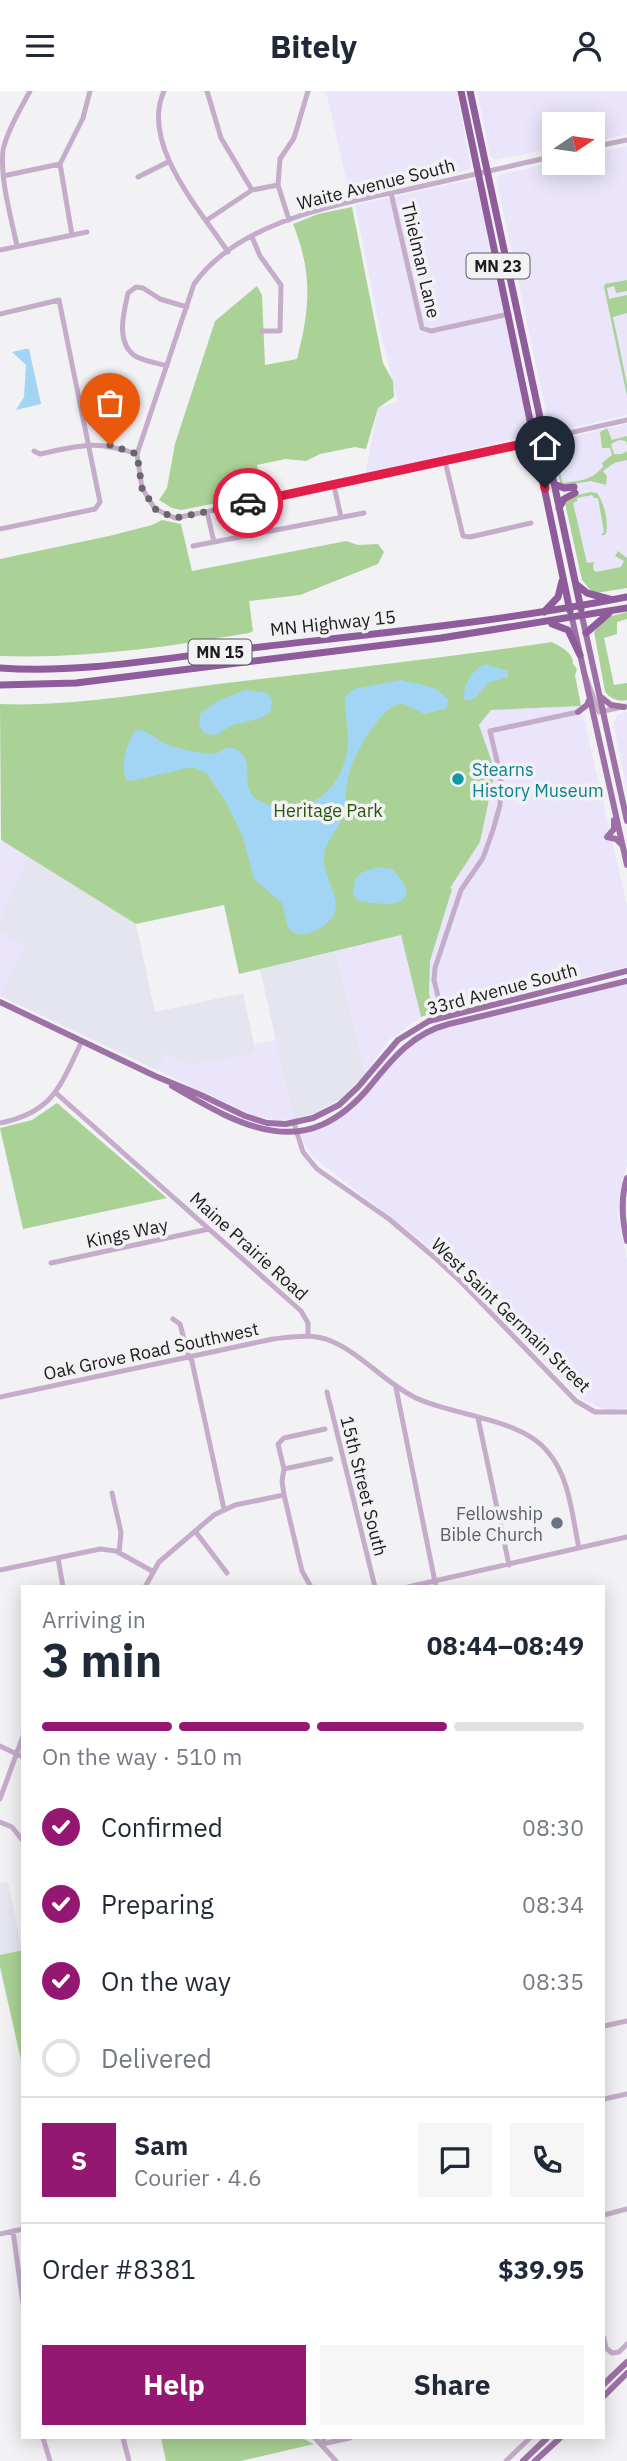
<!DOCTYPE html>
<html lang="en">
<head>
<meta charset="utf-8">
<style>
  :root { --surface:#fff; --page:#f6f6f7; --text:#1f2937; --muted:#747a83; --line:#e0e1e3; --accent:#941771 }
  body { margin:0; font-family:"IBM Plex Sans",sans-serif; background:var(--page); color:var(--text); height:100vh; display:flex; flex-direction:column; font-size:26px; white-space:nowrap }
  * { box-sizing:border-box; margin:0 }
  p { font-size:23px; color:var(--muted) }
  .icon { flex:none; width:38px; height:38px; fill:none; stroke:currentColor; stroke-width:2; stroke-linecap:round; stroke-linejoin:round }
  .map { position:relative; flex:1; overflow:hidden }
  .details { position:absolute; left:21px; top:1494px; width:584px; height:854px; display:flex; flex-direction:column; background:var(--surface); border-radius:0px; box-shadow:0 4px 18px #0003 }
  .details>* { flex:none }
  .needle { width:46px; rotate:77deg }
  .buttons { position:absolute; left:542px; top:21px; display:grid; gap:14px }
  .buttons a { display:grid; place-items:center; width:63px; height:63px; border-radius:0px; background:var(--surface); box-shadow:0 4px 18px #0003; font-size:35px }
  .pin { position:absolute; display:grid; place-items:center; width:60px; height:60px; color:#fff; margin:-72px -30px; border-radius:50% 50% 50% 0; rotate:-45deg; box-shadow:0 0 7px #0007 }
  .pin .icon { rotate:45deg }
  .courier { position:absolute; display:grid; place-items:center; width:70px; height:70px; margin:-35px; border:5px solid #e11d48; border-radius:50%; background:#fff; color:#222; box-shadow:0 2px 9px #0007 }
  .overview em { font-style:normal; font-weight:800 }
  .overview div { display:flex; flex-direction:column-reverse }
  .overview { display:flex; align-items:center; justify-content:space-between; height:119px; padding:0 21px }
  h1 { font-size:46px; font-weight:800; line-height:52px }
  .bar { display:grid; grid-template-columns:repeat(4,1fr); gap:10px 7px; align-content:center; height:84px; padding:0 21px }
  .bar i { height:9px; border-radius:5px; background:var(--line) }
  .bar .on { background:var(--accent) }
  .bar p { grid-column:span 4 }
  .line { display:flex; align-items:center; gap:18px; padding:0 21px; border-top:2px solid var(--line) }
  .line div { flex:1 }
  .round { display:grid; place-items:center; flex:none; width:74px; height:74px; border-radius:0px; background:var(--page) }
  ol { padding:0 21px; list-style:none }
  li { display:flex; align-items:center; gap:21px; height:77px }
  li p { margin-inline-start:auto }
  li .icon { padding:7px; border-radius:50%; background:var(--accent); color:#fff; stroke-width:4 }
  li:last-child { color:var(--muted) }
  li i { width:38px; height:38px; border:4px solid var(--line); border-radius:50% }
  .action { display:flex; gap:14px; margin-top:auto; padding:14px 21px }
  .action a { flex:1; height:80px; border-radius:0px; background:var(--accent); color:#fff; font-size:28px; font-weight:800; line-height:80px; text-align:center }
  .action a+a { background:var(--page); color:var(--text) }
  header { display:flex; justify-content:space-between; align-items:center; height:91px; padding:0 21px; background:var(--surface); font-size:32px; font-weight:800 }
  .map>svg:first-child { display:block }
  .commercial { fill:#eae5fb }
  .built { fill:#e5e5f0 }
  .green { fill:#aad296 }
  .water { fill:#a2d5f4 }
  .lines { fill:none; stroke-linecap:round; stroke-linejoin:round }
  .minor { stroke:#c5accb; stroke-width:5 }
  .major { stroke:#9d71a8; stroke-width:6 }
  .highway { stroke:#8e5b9b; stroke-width:7 }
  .done { stroke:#676769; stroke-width:7; stroke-dasharray:0 12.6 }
  .route { stroke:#e11d48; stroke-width:9 }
  .culture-dot { fill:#0f9aa8; stroke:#f2f2f5; stroke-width:2.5 }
  .worship-dot { fill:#6b7280; stroke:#f2f2f5; stroke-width:2.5 }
  .labels { text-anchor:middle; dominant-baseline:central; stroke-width:7; stroke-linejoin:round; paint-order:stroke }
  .shield { fill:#f2f2f5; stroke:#5c5c5e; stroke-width:2 }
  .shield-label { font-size:16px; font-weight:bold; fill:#1c1c1d }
  .street-label { font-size:18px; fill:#1c1c1d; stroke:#f2f2f5 }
  .culture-label { font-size:18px; fill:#0d838f; stroke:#f2f2f5; text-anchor:start }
  .park-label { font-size:18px; fill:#2a5607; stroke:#f2f2f5 }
  .worship-label { font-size:18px; fill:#5b616d; stroke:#f2f2f5; text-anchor:end }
</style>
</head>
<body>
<header><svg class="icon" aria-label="menu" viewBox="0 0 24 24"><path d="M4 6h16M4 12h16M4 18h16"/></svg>Bitely<svg class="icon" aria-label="person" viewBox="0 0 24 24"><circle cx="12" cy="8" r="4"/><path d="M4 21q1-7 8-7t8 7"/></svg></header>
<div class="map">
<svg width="627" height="2370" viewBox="0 0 627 2370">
  <rect width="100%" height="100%" fill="#f2f2f5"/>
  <path class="commercial" d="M326 0H456L471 76 465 80 350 106Z
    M477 0H627V43L593 51V33H555V57L494 69 490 64Z
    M627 55V324L580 335 550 339 496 87 502 83 555 72H593V63Z
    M475 88 530 344 365 384 378 317 398 311 379 235 355 114Z
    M627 333V497L592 501 582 489 552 353 561 348Z
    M581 615 627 814V876L435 921 429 903 430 855 442 809 480 751 495 680 479 634 491 619Z
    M627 620V700L613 632 618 624Z
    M1 749 28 766 0 827V752Z
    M0 842 24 855 0 905Z
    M401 843 421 926 389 949 365 983 335 859Z
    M627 893V1074L620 1099 618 1125 627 1170V1317L607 1320 582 1308 457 1181 423 1151 314 1067 305 1054 301 1043 321 1037 352 1019 407 956 434 940Z
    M276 949 296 1028 276 1029 253 1024 157 979 166 962 256 961 255 953Z"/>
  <path class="built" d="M28 766 136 833 155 921 243 902 256 962 192 974 166 962 157 979 0 905 24 855 0 842V827Z
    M335 859 365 983 340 1008 317 1021 296 1028 287 999 260 878Z
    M0 1790 1 1792 8 1791 22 1859 0 1864Z"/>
  <path class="green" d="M352 116 383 272 393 290 394 306 378 317 366 358 355 356 320 363 306 370 285 368 257 374 263 403 181 419 172 417 159 409 167 397 175 353 215 230 257 195 262 204 265 274 297 268C310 217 313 183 293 133L318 123Z
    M627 189V200L616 202 614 195 607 197 609 208 627 204V222L613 226 627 293V305L604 196 605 193Z
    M607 337 612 349 627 345V354L626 350 619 349 611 353 614 363H622L627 360V369L614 372 603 380 607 385 606 394 591 390 561 395 558 382 560 383 563 392C580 389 589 391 603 376L602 372 612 364 610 357H602L600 341Z
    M591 401 597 402C604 411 610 434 605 444H601L604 441 598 407H594L592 404 577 407V410L573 412 587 472 594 471 593 478 596 481 621 476 624 470 615 465 618 460 627 467V497L596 502 592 501 582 489 565 412 574 405Z
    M162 429 181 433 192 480 346 450 358 454 378 453 384 461 378 473 300 504 249 510 253 540 249 542C167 556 84 568 0 565V468L109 445 152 434Z
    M627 521V528L617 531V543L604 547 614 594 627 592V609C620 611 609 608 605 600L594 541 604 527Z
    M552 551C561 556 573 561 573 573L577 578 575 584 581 615 491 619 479 634 495 680 480 751 450 797 452 798 430 870 429 903 435 921 421 926 401 844 239 883 224 814 136 833 1 749 0 613C73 616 146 602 218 593 330 580 441 567 552 551Z
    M57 1012 167 1107 23 1138 0 1037 32 1029Z
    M23 1859V1978L0 1876V1864Z
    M161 2347H302L314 2353 241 2370H166Z"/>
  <path class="water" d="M25 258H29L41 313 16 319 24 306 26 274 12 261Z
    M485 573 508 580V586L488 592 474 608 464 609C463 594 471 580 485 573Z
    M401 589 435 597 448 608 447 617 425 623C418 621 408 613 401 613 383 613 354 663 350 679 345 694 347 711 342 726 338 740 325 750 324 765 321 792 355 816 320 837 312 842 304 844 295 843L288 837 282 812 254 788 243 746 226 711 207 683 193 676 136 689 128 690 125 686C121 669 127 654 135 639 146 638 150 644 159 649 169 657 197 661 210 663 219 665 225 653 235 658 256 668 241 691 253 705 261 713 282 720 293 718 326 713 348 681 348 649 348 634 344 620 345 606L354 598Z
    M245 599 268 602 272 610 270 622 257 628 232 634 216 644 204 642 199 633 200 623 216 611Z
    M377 776 392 778C430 817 385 816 356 809L353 801 355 788 361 782Z"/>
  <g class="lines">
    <path class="minor" d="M164 0C140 53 200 119 228 161
      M207 0 221 47 252 99
      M593 56 627 49
      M555 65C508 76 461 86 414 97 342 113 240 128 194 193L137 363 142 397 155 418 175 427 334 395 627 329
      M3 85 60 73
      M138 86 168 71
      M391 102 422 237 431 240 509 223
      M207 129 252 99 278 94
      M289 129 278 94 280 68 294 47 308 0
      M72 144 60 73 83 27 90 0
      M252 146 260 165 281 194 280 240H262
      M17 155C11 126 0 89 3 59 8 38 20 19 30 0
      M0 159 87 141
      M0 223 59 209 100 411 95 418 0 438
      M167 275C157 272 144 270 135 265 115 251 124 221 128 202L136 196 143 197 160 208 187 216
      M34 360 40 363C83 354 95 349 137 363
      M445 370 463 445 470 446 531 432
      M334 395 341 426
      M207 421 214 451
      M193 455 364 422
      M586 586 599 621 627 615
      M443 925 434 889 435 877 461 799 483 767 493 739 500 714 501 687 490 640 578 621
      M56 1002 301 1220 308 1232V1245
      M0 1032C54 1021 60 995 82 950
      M294 1032 303 1061 317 1078 389 1128 434 1166 461 1191 576 1310 595 1321H627
      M51 1172 209 1138
      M173 1228 180 1233 189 1267
      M191 1266 224 1418
      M396 1297 436 1496
      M327 1301 375 1496
      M0 1306 273 1248C292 1246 313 1242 331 1250 362 1263 385 1292 416 1307 454 1325 521 1327 548 1361 570 1387 572 1425 579 1457
      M478 1327 509 1474
      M284 1378 331 1368
      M112 1402 121 1441 119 1462
      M284 1404 282 1390 284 1378 278 1353 284 1347 325 1338
      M195 1440 227 1482
      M58 1467 63 1496
      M0 1479 100 1458 116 1460 152 1480
      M145 1496 159 1471 214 1424 235 1414 284 1404 302 1480 311 1496
      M408 1496 627 1446
      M0 1655 23 1666
      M0 1708 23 1645
      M0 1731 12 1736 23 1750
      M604 1935 627 1930
      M604 2008 627 2003
      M604 2124 627 2118
      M13 2140 23 2213
      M0 2143 23 2138
      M604 2247 606 2257 612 2262 619 2261 627 2253
      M43 2347 50 2370
      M123 2347 129 2370
      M315 2347 336 2370
      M324 2347 322 2353 350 2347
      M506 2370 530 2347"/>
    <path class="major" d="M582 525 627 730
      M572 527 627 774
      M601 606 611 614 624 616
      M578 621 587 614 590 607
      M614 729V738L607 746 616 748 622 754
      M0 911 155 985 201 1004 245 1025 267 1032 286 1033 313 1027 339 1014 358 996 398 949 429 930 627 880
      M172 995C244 1037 306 1073 371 994 393 967 413 942 449 933L627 890
      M627 1087C620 1108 622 1129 627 1150
      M604 2293 627 2271
      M604 2305 627 2282
      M523 2370 547 2347
      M535 2370 560 2347"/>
    <path class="highway" d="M461 0 570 520
      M470 0 581 518
      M554 393 564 397 574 396
      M559 417 564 408 575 402
      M576 493 587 502 609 508
      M544 521 558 506 562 490
      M552 533 568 539 580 564
      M586 542 609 522
      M0 577C81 583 163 567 243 558 371 543 500 531 627 506
      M0 594 76 592 441 547 627 517"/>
  </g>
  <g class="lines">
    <path class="done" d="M110 354 137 363 142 397 155 418 175 427 248 412"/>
    <path class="route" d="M248 412 536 350 545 397"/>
  </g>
  <circle class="culture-dot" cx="458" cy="688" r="7"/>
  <circle class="worship-dot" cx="557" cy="1432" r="7"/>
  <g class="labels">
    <g class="shield">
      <rect x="466.5" y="162.5" width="63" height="25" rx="5"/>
      <rect x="188.5" y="548.5" width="63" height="25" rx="5"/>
    </g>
    <g class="shield-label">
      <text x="498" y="175">MN 23</text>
      <text x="220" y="561">MN 15</text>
    </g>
    <g class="street-label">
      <text transform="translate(376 93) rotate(-14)">Waite Avenue South</text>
      <text transform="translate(421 169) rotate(77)">Thielman Lane</text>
      <text transform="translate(333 532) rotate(-6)">MN Highway 15</text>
      <text transform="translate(502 898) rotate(-15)">33rd Avenue South</text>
      <text transform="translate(127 1142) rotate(-12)">Kings Way</text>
      <text transform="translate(249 1155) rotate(42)">Maine Prairie Road</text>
      <text transform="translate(511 1224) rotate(44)">West Saint Germain Street</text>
      <text transform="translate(151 1260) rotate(-12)">Oak Grove Road Southwest</text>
      <text transform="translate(364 1395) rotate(76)">15th Street South</text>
    </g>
    <g class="culture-label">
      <text x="472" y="678">Stearns<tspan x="472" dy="21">History Museum</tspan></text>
    </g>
    <g class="park-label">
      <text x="328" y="719">Heritage Park</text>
    </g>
    <g class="worship-label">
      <text x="543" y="1422">Fellowship<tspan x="543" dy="21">Bible Church</tspan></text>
    </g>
  </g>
</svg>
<div class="buttons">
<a><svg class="needle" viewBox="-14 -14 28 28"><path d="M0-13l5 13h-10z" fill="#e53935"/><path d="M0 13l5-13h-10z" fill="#747a83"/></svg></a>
</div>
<div class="pin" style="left:110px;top:354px;background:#ea580c"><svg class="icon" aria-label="bag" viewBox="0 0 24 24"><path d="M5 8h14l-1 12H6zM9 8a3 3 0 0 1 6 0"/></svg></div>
<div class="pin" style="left:545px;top:397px;background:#1f2937"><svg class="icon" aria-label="home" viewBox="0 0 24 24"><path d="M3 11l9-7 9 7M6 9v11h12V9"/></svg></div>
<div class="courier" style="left:248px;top:412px"><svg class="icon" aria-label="car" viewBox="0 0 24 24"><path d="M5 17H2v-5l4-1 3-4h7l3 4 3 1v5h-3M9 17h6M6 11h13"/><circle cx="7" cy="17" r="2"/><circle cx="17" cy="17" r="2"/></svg></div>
<section class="details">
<div class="overview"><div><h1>3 min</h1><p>Arriving in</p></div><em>08:44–08:49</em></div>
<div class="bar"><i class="on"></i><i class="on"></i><i class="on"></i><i></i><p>On the way · 510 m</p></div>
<ol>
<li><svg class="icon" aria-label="check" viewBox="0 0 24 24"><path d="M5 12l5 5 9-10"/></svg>Confirmed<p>08:30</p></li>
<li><svg class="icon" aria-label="check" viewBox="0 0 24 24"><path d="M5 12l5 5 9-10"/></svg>Preparing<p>08:34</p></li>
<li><svg class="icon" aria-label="check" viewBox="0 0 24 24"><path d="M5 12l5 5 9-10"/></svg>On the way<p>08:35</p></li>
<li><i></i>Delivered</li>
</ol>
<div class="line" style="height:126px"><b class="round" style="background:var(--accent);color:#fff">S</b><div><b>Sam</b><p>Courier · 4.6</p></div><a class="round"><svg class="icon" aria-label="chat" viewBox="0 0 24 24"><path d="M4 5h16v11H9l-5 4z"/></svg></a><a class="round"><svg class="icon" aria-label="phone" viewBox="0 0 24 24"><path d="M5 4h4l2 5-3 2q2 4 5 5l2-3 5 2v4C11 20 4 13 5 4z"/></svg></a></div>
<div class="line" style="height:91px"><div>Order #8381</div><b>$39.95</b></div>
<div class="action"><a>Help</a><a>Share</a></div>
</section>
</div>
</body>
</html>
